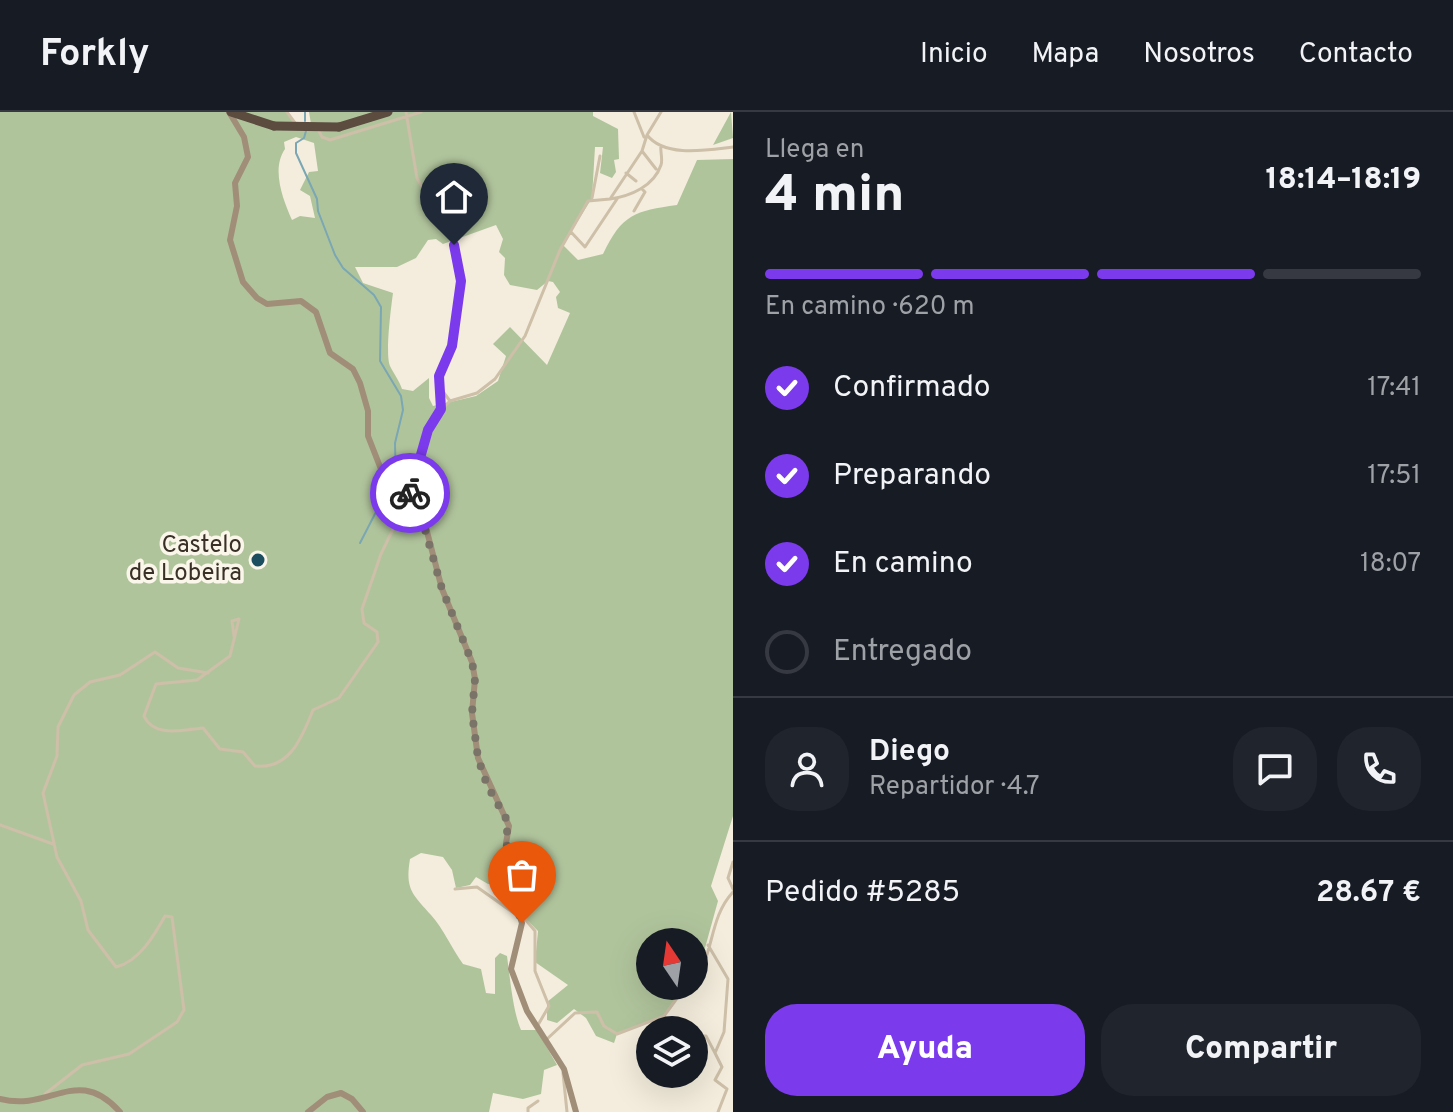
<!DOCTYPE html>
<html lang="es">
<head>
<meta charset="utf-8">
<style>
  :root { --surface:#171b24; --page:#20242c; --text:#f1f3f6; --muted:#9ea1a6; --line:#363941; --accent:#7c3aed }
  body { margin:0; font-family:Overpass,sans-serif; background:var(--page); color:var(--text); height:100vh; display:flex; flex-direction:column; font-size:30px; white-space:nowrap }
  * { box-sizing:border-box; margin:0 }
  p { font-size:26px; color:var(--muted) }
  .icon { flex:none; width:44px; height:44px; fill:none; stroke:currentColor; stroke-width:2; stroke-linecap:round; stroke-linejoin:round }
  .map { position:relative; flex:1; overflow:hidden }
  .drawer { display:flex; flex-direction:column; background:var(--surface); width:720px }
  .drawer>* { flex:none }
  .needle { width:52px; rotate:347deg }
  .buttons { position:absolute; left:636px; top:816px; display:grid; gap:16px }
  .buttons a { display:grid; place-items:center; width:72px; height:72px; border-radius:50%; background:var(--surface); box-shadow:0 8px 32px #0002; font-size:40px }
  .pin { position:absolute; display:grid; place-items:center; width:68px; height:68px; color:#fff; margin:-82px -34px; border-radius:50% 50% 50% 0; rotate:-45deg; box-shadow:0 0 8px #0007 }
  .pin .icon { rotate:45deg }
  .courier { position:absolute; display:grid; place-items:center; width:80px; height:80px; margin:-40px; border:6px solid #7c3aed; border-radius:50%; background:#fff; color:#222; box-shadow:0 2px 10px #0007 }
  .headline em { font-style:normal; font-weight:800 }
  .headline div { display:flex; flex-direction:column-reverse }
  .headline { display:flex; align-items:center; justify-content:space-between; height:136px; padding:0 32px }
  h1 { font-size:52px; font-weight:800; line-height:60px }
  .bar { display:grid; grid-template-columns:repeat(4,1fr); gap:12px 8px; align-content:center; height:96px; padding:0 32px }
  .bar i { height:10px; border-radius:6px; background:var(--line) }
  .bar .selected { background:var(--accent) }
  .bar p { grid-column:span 4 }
  .line { display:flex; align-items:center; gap:20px; padding:0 32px; border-top:2px solid var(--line) }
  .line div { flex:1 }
  .round { display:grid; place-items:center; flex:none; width:84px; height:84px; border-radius:32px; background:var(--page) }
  ol { padding:0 32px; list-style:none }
  li { display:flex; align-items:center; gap:24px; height:88px }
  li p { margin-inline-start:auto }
  li .icon { padding:8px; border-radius:50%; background:var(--accent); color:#fff; stroke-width:4 }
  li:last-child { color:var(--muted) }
  li i { width:44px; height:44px; border:4px solid var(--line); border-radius:50% }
  .cta { display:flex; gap:16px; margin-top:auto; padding:16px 32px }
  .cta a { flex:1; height:92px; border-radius:32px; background:var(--accent); color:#fff; font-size:32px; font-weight:800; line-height:92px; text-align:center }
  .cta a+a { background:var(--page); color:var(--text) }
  header { display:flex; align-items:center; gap:48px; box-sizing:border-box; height:112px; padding:0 40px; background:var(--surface); border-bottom:2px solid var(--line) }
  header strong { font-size:38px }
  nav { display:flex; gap:44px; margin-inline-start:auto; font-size:28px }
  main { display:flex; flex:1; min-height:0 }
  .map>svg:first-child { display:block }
  .green { fill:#b0c49c; fill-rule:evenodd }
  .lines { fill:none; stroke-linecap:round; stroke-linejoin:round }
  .stream { stroke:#7aa7b3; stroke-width:2 }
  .street { stroke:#cdbfa8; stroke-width:3 }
  .secondary { stroke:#a18e79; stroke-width:6 }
  .highway { stroke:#5b4c3f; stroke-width:9 }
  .highway-bridge { stroke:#5b4c3f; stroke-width:9 }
  .done { stroke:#7a7367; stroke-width:8; stroke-dasharray:0 14.4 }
  .route { stroke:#7c3aed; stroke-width:10 }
  .poi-dot { fill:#1b4e5e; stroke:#fbf6ea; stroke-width:3 }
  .labels { text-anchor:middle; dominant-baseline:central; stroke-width:7; stroke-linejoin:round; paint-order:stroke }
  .poi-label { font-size:24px; fill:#393128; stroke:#fbf6ea; text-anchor:end }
</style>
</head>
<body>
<header>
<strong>Forkly</strong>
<nav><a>Inicio</a><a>Mapa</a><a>Nosotros</a><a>Contacto</a></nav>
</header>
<main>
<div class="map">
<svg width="733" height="1000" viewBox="0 0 733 1000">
  <rect width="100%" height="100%" fill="#f4eddd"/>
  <path class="green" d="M0 0H287L293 10 311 12 309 0H593V4L618 17 619 47 614 48 616 60 612 66 600 61 603 35H595L592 86 563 133 578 148 603 142C622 102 635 99 677 93L697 48 733 47V704L711 774 718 789 698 861 694 865V830H650V874H687L664 904 617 922 614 931 596 924 586 906 574 897 557 911 547 908V890L568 873 535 850 538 819C522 802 509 793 509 769L488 772 476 765 470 773 456 776 452 758 443 745 421 741 410 747C405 777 412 782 431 803 443 816 452 837 463 852L481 857 486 881 495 882V846L500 841 507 844C510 866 513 900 521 918H537L557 953 544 958 541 982 523 987 493 981 489 1000H0ZM296 25 314 31 318 59 309 60 300 78 310 84 315 106 300 104 292 108C283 88 271 57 285 37L284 30ZM496 113 503 127 499 140 505 146 504 163 510 173 537 178 548 169 553 170 560 180 556 185 558 196 570 201 547 253 510 215 493 232 506 244 498 269 476 284 433 294 429 286V266L413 279 402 277C399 268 394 262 390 254 385 242 391 196 393 181L363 171 355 155H397L416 146 428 128 436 127 443 132Z
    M731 0 733 26 713 33Z"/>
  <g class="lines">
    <path class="stream" d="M305 9V0
      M306 19 304 26 296 31V41L317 87 318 99 335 143 343 156 374 183 381 195 380 249 401 284 403 298 395 331 396 372
      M360 431 378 396 396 387V382"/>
    <path class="street" d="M287 0 295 11
      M406 0 417 66 451 125 461 169 450 242 439 264 441 277 450 289
      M634 0 644 25
      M661 0 647 23C665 46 707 38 733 35
      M317 15 322 25 330 28 421 0
      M642 39 656 57
      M626 61 636 69
      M592 86 600 44
      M610 87C631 84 654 74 661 53 663 47 660 40 661 34
      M634 99 645 80 642 77
      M571 120 585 135 617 87
      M441 297V277
      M239 507 230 544 197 568 156 572 144 604C154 626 184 618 203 616L220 637 243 640 255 654C290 658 302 625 313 598L339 586 378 530 377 520 364 511 362 497 381 442 411 380 428 318 438 301 450 289 477 281 495 267 525 224 560 138 588 89 610 87 642 39 647 23
      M234 524 232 509 239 507
      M0 713 53 732
      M733 750 728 766 733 777
      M455 777 477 775 518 804
      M520 801 535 819V859L549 894 538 913
      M708 833 728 867 724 920 715 941 722 955 715 968 727 977 718 1000
      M694 867C715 843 708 807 733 780
      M674 918 664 904 686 874
      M694 924H706L715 941
      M547 927 575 901 597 900 604 914 617 922 664 904
      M563 961 567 1000
      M45 982 82 953 129 942 177 910 184 898 172 805 165 804C155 822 139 850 116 855L88 818 81 789 57 745 43 681 57 644 58 615 74 583 90 570 120 563 155 540 178 556 208 561
      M528 1000V996L538 989"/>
    <path class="secondary" d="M229 0 244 25 248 45 235 71 237 94 230 128 243 170 257 186 267 192 301 189 316 200 330 241 353 257 360 271 368 299V324L386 370 408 384 425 412 442 477 472 550 475 567 472 601 478 646 509 714 506 731 513 754 512 781 522 811 511 857 527 899 564 957 576 1000
      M0 987C52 1000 77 952 120 1000
      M308 1000 327 985 341 981 352 987 363 1000"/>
    <path class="highway" d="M231 0 274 14
      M339 15 388 0"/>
    <path class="highway-bridge" d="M274 14 339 15"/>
  </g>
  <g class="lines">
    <path class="done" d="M410 381 408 384 420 400 442 477 472 550 475 567 472 601 478 646 487 673 508 710 506 731 513 754 512 781 522 811"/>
    <path class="route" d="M410 381 428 318 441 297 439 264 452 234 461 169 454 133"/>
  </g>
  <circle class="poi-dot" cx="258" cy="448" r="8"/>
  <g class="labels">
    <g class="poi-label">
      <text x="242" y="434">Castelo<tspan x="242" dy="28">de Lobeira</tspan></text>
    </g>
  </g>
</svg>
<div class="buttons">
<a><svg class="needle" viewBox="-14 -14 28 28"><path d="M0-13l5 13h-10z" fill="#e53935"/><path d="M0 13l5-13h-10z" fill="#9ea1a6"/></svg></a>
<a><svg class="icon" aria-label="layers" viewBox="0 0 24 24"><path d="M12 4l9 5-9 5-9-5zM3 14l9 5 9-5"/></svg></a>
</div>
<div class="pin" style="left:522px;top:811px;background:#ea580c"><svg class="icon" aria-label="bag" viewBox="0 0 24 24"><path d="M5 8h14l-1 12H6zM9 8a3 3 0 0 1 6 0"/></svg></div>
<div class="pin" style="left:454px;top:133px;background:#1f2937"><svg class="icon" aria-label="home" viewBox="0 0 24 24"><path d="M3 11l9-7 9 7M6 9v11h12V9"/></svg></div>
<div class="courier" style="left:410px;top:381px"><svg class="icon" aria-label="bike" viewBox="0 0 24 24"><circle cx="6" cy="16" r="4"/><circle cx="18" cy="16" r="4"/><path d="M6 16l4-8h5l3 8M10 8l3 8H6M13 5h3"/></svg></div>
</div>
<section class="drawer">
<div class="headline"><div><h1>4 min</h1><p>Llega en</p></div><em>18:14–18:19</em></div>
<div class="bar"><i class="selected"></i><i class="selected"></i><i class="selected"></i><i></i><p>En camino · 620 m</p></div>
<ol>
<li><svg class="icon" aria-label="check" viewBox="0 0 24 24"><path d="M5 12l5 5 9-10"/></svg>Confirmado<p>17:41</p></li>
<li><svg class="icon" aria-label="check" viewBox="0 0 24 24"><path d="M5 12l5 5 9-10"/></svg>Preparando<p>17:51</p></li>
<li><svg class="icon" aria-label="check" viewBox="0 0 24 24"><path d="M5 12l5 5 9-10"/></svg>En camino<p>18:07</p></li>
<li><i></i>Entregado</li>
</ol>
<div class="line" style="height:144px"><a class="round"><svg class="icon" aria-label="person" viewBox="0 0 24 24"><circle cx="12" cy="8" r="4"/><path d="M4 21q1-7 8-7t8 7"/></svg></a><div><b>Diego</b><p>Repartidor · 4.7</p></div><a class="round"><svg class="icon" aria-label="chat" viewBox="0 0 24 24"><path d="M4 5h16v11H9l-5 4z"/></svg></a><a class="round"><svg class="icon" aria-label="phone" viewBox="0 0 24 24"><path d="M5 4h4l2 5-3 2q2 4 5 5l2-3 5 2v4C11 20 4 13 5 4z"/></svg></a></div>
<div class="line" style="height:104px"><div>Pedido #5285</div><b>28.67 €</b></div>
<div class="cta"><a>Ayuda</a><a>Compartir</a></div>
</section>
</main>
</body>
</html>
